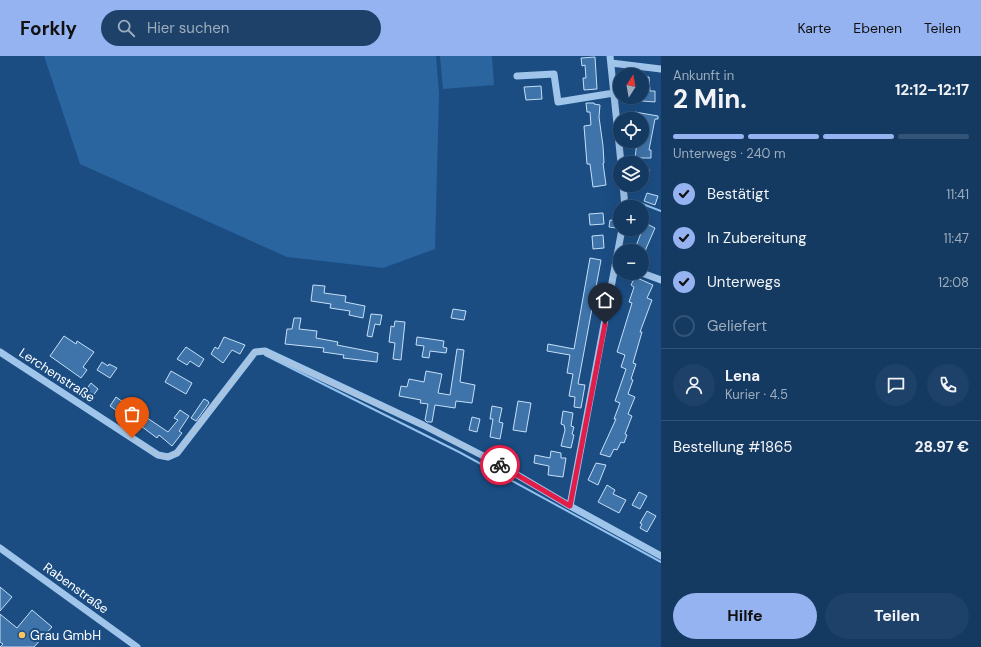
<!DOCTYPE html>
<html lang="de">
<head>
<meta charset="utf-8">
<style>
  :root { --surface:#143a62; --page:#1d4168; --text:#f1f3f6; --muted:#9dadbe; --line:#335477; --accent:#95b2f1 }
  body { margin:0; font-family:"DM Sans",sans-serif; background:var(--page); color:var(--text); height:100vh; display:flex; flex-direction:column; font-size:15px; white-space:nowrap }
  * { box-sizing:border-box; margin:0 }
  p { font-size:13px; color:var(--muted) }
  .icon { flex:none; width:22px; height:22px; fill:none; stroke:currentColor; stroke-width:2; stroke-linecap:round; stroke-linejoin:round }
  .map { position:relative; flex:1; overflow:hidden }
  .sheet { display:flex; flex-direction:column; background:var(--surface); width:320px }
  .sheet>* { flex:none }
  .needle { width:26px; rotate:11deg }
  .tools { position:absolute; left:613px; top:12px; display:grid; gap:8px }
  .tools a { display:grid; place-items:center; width:36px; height:36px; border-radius:50%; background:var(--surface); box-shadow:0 4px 16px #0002,0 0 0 1px var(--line); font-size:20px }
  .pin { position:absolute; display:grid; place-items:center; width:34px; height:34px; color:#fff; margin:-41px -17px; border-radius:50% 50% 50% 0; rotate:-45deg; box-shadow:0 0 4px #0007 }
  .pin .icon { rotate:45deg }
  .courier { position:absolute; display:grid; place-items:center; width:40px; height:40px; margin:-20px; border:3px solid #e11d48; border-radius:50%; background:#fff; color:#222; box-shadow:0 1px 5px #0007 }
  .summary em { font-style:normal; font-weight:700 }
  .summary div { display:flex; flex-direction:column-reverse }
  .summary { display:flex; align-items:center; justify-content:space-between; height:68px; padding:0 12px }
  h1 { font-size:26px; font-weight:700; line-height:30px }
  .bar { display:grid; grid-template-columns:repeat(4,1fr); gap:6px 4px; align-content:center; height:48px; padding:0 12px }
  .bar i { height:5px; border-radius:3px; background:var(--line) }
  .bar .on { background:var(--accent) }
  .bar p { grid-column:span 4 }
  .line { display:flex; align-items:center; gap:10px; padding:0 12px; border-top:1px solid var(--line) }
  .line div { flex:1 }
  .round { display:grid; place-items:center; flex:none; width:42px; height:42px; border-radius:21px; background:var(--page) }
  ol { padding:0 12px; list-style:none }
  li { display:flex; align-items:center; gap:12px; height:44px }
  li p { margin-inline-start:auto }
  li .icon { padding:4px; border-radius:50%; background:var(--accent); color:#111; stroke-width:4 }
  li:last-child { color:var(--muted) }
  li i { width:22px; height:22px; border:2px solid var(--line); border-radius:50% }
  .primary-button { display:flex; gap:8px; margin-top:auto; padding:8px 12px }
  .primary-button a { flex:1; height:46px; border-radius:24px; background:var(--accent); color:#111; font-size:16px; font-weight:700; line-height:46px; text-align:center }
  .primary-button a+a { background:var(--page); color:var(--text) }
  header { display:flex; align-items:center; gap:24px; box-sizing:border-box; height:56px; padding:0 20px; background:var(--accent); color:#111 }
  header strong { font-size:19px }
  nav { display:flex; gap:22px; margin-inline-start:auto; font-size:14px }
  .search { width:280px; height:36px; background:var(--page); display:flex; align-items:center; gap:10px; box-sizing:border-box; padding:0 14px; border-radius:22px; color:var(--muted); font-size:15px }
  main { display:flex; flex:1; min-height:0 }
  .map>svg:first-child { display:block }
  .green { fill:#2a65a0 }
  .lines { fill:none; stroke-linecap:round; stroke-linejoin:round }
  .stream { stroke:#93c1ed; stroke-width:2 }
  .building { fill:#3f74aa; stroke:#c5dff8 }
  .minor { stroke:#a0c5eb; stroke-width:7 }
  .done { stroke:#afc1d4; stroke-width:4; stroke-dasharray:0 7.2 }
  .route { stroke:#e11d48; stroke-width:5 }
  .poi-dot { fill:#fcc65c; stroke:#1b4d83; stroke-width:1.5 }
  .labels { text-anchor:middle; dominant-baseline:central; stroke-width:4; stroke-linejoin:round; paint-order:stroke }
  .street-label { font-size:13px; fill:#fff; stroke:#1b4d83 }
  .poi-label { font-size:13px; fill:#fff; stroke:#1b4d83; text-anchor:start }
</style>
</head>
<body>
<header>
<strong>Forkly</strong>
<div class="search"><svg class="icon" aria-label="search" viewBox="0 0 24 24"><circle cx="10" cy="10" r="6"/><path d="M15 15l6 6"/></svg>Hier suchen</div>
<nav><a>Karte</a><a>Ebenen</a><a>Teilen</a></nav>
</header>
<main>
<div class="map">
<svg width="661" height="591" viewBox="0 0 661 591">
  <rect width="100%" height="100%" fill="#1b4d83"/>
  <path class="green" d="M44 0H436L439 37 435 193 383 212 287 201 80 108Z
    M440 0H492L494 29 443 33Z"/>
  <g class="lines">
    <path class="stream" d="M635 145 661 155
      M265 299 459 396 661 506"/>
  </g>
  <path class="building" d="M595 1 597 33 584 34 583 22H586L585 9 582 10 581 2Z
    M642 21H649L650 35H655V46L642 45Z
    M541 30 542 43 526 44 524 31Z
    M586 47H594V48L600 49 599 61 603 90 604 107H603L606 129 593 131 590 108H587L584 70 591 69 590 56H587Z
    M635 56 658 60V63H655L649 94H651V102H635L637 85H642V63H633Z
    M642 112 649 113 648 122 642 121Z
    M647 137 658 140 655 149 644 145Z
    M603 157 604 168 590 169 589 158Z
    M610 164 617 165 616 172 609 171Z
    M645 167 655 172 645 195H634Z
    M603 179 604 192 593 193 592 180Z
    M590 202 601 204 578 328 585 329 581 352 574 351 575 341 569 340 573 318 567 317 570 299 547 295 548 288 574 293Z
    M635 221 653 229 647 242 652 244 640 276H642L633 307 636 308 631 323 633 324 628 338 635 341 628 358 632 360 625 378 627 379 624 387 621 386 617 394 614 393 610 401 600 398 616 363H614L620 347 615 345 626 313 621 311 625 299 617 296 632 247 629 246 634 231 631 229Z
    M313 229 325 230 324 237 346 240 345 246 365 250 363 262 349 259 350 255 330 252 331 248 311 245Z
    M453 253 466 255 464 264 451 262Z
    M371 258 382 259 380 269 375 268 372 281 367 280Z
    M294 262H301L299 273 317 275 316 282 338 286 337 289 378 297 377 306 343 302 344 299 323 296 324 292 285 288 287 273H292Z
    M395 265 405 266 401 304 393 303 395 287 389 286 391 270 394 271Z
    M64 280 76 288 77 285 94 296 83 311 87 314 81 322 50 300Z
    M224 281 245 289 240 298 232 294 223 307 211 298 215 291 218 293Z
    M417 281 444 285 443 291 447 292 446 297 430 295 429 302 422 301 424 290 416 289Z
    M186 291 204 303 199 311 190 305 187 309 177 303Z
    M457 293 464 294 460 326 475 329 472 347 456 345 455 352 435 349 432 366H427L425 364 428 348 420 347 421 344 399 340 401 330 407 331 409 323 424 326 426 315 442 318 438 337 450 339Z
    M102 306 108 310 109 308 117 312 110 322 97 314Z
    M171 315 192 327 186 338 165 326Z
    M91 327 98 333 92 341 85 335Z
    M116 341 123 346 117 355 110 350Z
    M204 343 208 345 209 347 196 365 191 362Z
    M518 345 531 347 526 376 513 374Z
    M492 350 502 352 499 366 503 367 500 383 490 381 493 363H490Z
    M134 353 168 376 178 364 174 362 180 354 189 360 179 375 182 377 172 390 159 379 157 382 137 367 135 368 127 362Z
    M563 355 573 357 571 370 574 371 572 378 574 379 571 392 561 390 565 374 564 369 561 368Z
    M472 361 480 363 477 376 469 374Z
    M551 395 561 397V402H566L563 421 548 419 549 410 534 407 535 399 550 402Z
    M596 407 606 409 598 429 588 424Z
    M607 429 615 434 613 438 626 444 619 457 598 446Z
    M639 436 647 440 640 453 632 449Z
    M647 455 656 460 647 476 640 472 642 468 640 467Z
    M0 531 12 541 0 555Z
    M32 554 52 571 34 591H0L3 588 0 586V558L17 572Z"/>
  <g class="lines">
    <path class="minor" d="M610 0 621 107
      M611 7 661 13
      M517 20 554 18 558 46 614 37
      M623 129 625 151
      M642 217 661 224
      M0 296 158 399 168 401 177 397 255 296 265 295 423 369 497 407 570 450 661 500
      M570 450 622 173
      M0 492 137 591"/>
  </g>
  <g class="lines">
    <path class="done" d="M132 382 158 399 168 401 177 397 255 296 260 294 423 369 500 409"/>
    <path class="route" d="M500 409 570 450 605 268"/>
  </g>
  <circle class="poi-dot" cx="22" cy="579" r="4"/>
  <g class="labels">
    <g class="street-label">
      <text transform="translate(57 319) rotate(33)">Lerchenstraße</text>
      <text transform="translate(76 532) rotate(36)">Rabenstraße</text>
    </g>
    <g class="poi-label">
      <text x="30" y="579">Grau GmbH</text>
    </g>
  </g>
</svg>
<div class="tools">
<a><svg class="needle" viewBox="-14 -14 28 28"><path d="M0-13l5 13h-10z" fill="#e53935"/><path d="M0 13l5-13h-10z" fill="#9dadbe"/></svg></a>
<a><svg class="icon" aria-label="locate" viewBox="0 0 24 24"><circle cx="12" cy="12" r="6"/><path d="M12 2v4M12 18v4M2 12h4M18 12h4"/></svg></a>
<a><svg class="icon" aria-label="layers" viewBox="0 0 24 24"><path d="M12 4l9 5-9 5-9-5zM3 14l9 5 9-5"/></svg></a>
<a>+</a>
<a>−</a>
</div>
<div class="pin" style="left:132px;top:382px;background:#ea580c"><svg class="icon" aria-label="bag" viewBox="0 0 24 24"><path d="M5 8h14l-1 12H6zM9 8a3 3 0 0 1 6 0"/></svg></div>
<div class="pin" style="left:605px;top:268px;background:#1f2937"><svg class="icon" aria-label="home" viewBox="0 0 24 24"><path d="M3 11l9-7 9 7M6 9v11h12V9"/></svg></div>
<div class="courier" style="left:500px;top:409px"><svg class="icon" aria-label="bike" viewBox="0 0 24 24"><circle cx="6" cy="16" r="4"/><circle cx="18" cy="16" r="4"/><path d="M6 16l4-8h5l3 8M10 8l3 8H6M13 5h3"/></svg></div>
</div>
<section class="sheet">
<div class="summary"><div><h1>2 Min.</h1><p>Ankunft in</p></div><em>12:12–12:17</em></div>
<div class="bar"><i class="on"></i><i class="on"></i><i class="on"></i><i></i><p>Unterwegs · 240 m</p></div>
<ol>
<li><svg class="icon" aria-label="check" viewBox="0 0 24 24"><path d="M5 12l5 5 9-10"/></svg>Bestätigt<p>11:41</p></li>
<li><svg class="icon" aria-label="check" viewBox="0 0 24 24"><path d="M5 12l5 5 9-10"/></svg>In Zubereitung<p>11:47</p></li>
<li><svg class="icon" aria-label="check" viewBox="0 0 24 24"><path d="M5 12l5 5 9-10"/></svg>Unterwegs<p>12:08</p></li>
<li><i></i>Geliefert</li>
</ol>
<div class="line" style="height:72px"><a class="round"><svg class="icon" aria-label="person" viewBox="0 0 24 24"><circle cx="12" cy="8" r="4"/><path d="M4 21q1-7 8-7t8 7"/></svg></a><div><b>Lena</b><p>Kurier · 4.5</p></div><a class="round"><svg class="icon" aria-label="chat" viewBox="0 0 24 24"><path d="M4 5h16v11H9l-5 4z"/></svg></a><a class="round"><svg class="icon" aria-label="phone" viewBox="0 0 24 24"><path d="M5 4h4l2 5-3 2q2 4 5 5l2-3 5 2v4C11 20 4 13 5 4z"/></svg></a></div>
<div class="line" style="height:52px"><div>Bestellung #1865</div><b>28.97 €</b></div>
<div class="primary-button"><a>Hilfe</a><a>Teilen</a></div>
</section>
</main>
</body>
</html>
